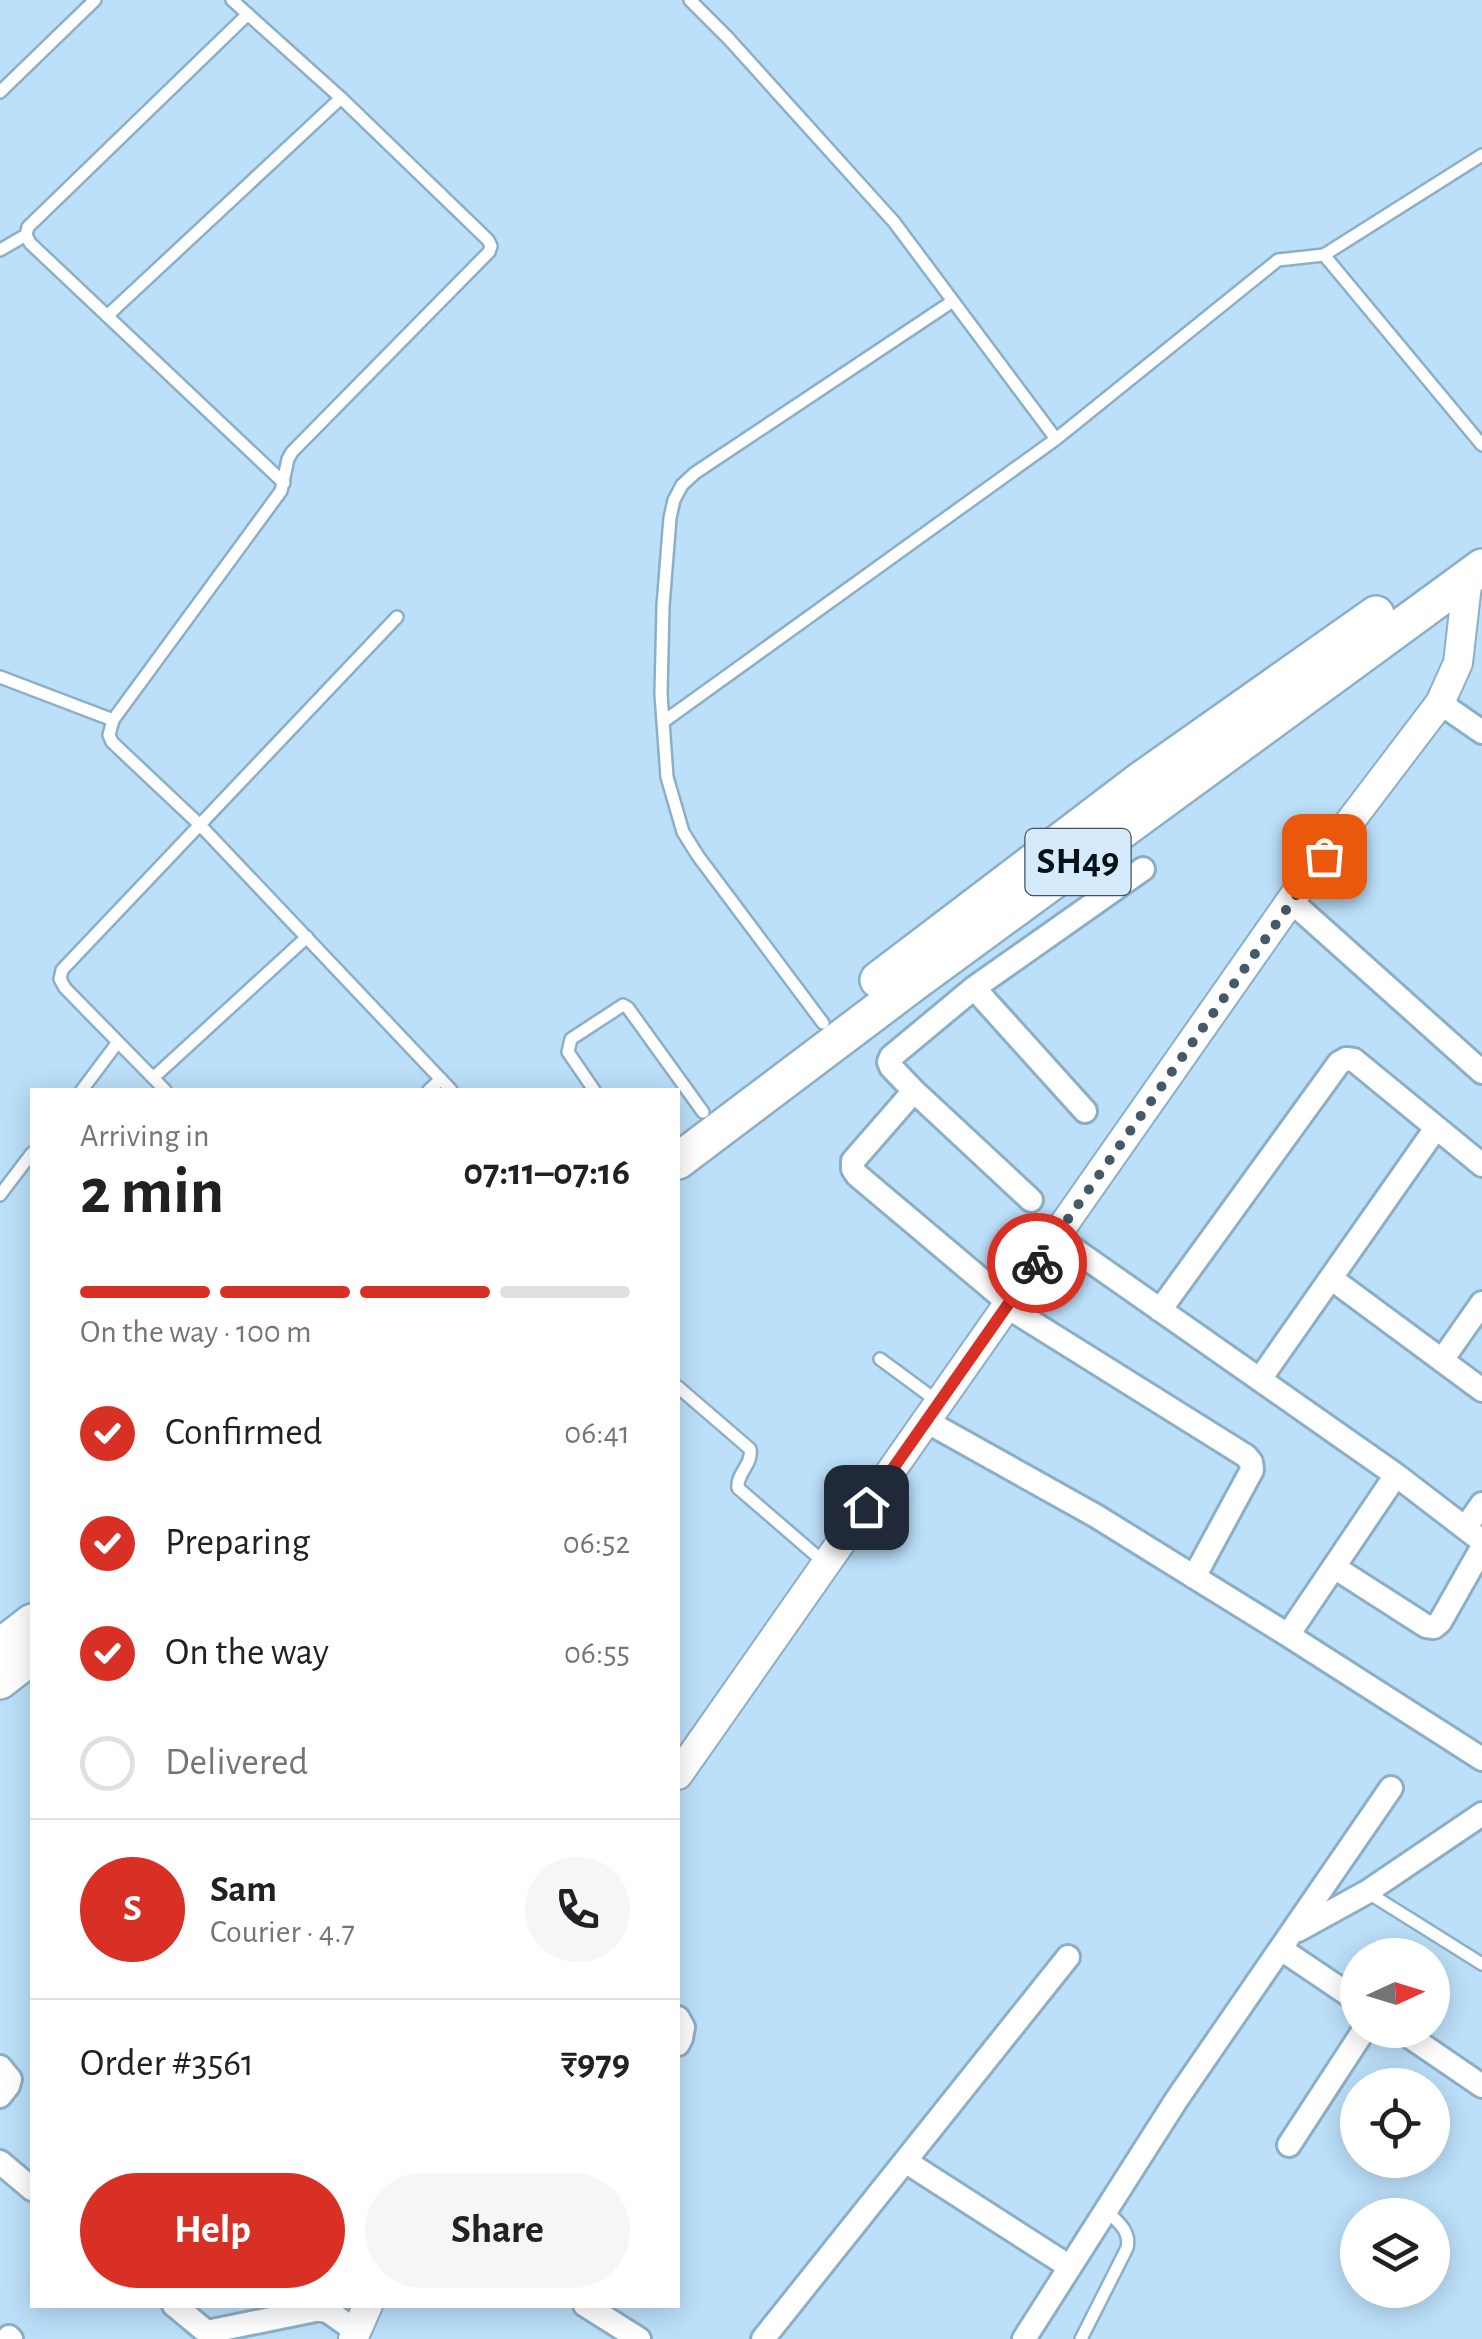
<!DOCTYPE html>
<html lang="en">
<head>
<meta charset="utf-8">
<style>
  :root { --surface:#fff; --page:#f6f6f6; --text:#202124; --muted:#757577; --line:#e0e0e0; --accent:#d93025 }
  body { margin:0; font-family:"Alegreya Sans",sans-serif; background:var(--page); color:var(--text); height:100vh; display:flex; flex-direction:column; font-size:38px; white-space:nowrap }
  * { box-sizing:border-box; margin:0 }
  p { font-size:32px; color:var(--muted) }
  .icon { flex:none; width:55px; height:55px; fill:none; stroke:currentColor; stroke-width:2; stroke-linecap:round; stroke-linejoin:round }
  .map { position:relative; flex:1; overflow:hidden }
  .details { position:absolute; left:30px; top:1088px; width:650px; height:1220px; display:flex; flex-direction:column; background:var(--surface); border-radius:0px; box-shadow:0 5px 25px #0003 }
  .details>* { flex:none }
  .needle { width:65px; rotate:86deg }
  .controls { position:absolute; left:1340px; top:1938px; display:grid; gap:20px }
  .controls a { display:grid; place-items:center; width:110px; height:110px; border-radius:50%; background:var(--surface); box-shadow:0 5px 25px #0003; font-size:50px }
  .pin { position:absolute; display:grid; place-items:center; width:85px; height:85px; color:#fff; margin:-42px; border-radius:20px; box-shadow:0 5px 15px #0006 }
  .courier { position:absolute; display:grid; place-items:center; width:100px; height:100px; margin:-50px; border:8px solid #d93025; border-radius:50%; background:#fff; color:#222; box-shadow:0 2px 12px #0007 }
  .head em { font-style:normal; font-weight:600 }
  .head div { display:flex; flex-direction:column-reverse }
  .head { display:flex; align-items:center; justify-content:space-between; height:170px; padding:0 50px }
  h1 { font-size:65px; font-weight:600; line-height:75px }
  .bar { display:grid; grid-template-columns:repeat(4,1fr); gap:15px 10px; align-content:center; height:120px; padding:0 50px }
  .bar i { height:12px; border-radius:8px; background:var(--line) }
  .bar .active { background:var(--accent) }
  .bar p { grid-column:span 4 }
  .line { display:flex; align-items:center; gap:25px; padding:0 50px; border-top:2px solid var(--line) }
  .line div { flex:1 }
  .round { display:grid; place-items:center; flex:none; width:105px; height:105px; border-radius:52px; background:var(--page) }
  ol { padding:0 50px; list-style:none }
  li { display:flex; align-items:center; gap:30px; height:110px }
  li p { margin-inline-start:auto }
  li .icon { padding:10px; border-radius:50%; background:var(--accent); color:#fff; stroke-width:4 }
  li:last-child { color:var(--muted) }
  li i { width:55px; height:55px; border:5px solid var(--line); border-radius:50% }
  .button { display:flex; gap:20px; margin-top:auto; padding:20px 50px }
  .button a { flex:1; height:115px; border-radius:60px; background:var(--accent); color:#fff; font-size:40px; font-weight:600; line-height:115px; text-align:center }
  .button a+a { background:var(--page); color:var(--text) }
  .map>svg:first-child { display:block }
  .lines { fill:none; stroke-linecap:round; stroke-linejoin:round }
  .service-casing { stroke:#8cafc8; stroke-width:16 }
  .minor-casing { stroke:#8cafc8; stroke-width:28 }
  .tertiary-casing { stroke:#8cafc8; stroke-width:32 }
  .primary-casing { stroke:#8cafc8; stroke-width:40 }
  .service { stroke:#fff; stroke-width:11 }
  .minor { stroke:#fff; stroke-width:22 }
  .tertiary { stroke:#fff; stroke-width:28 }
  .primary { stroke:#fff; stroke-width:35 }
  .done { stroke:#455968; stroke-width:10; stroke-dasharray:0 18 }
  .route { stroke:#d93025; stroke-width:12 }
  .labels { text-anchor:middle; dominant-baseline:central; stroke-width:8; stroke-linejoin:round; paint-order:stroke }
  .shield { fill:#d5ebfb; stroke:#43525d; stroke-width:2.5 }
  .shield-label { font-size:38px; font-weight:bold; fill:#051119 }
</style>
</head>
<body>
<div class="map">
<svg width="1482" height="2339" viewBox="0 0 1482 2339">
  <rect width="100%" height="100%" fill="#bce0fa"/>
  <g class="lines">
    <defs>
      <path id="service" d="M232 0 341 98 488 240 491 246 489 252 292 452 288 459 281 491 113 720 109 735 112 742 200 825 451 1090
        M690 0 728 38 894 222 1056 439
        M248 14 28 227 26 235 30 243 284 483
        M0 92 95 0
        M0 250 26 235
        M1324 255 1482 445
        M107 316 341 98
        M0 677 113 720
        M663 722 1056 439 1278 260 1324 255 1482 155
        M823 1023 698 856 683 832 667 777 661 694 663 606 670 518 674 500 682 485 695 473 953 301
        M153 1078 307 937
        M82 1090 118 1042
        M165 1090 65 988 60 979 62 970 397 617
        M429 1090 441 1079
        M594 1090 568 1052 571 1039 623 1005 628 1008 703 1112
        M0 1195 32 1153
        M880 1359 937 1401
        M678 1387 750 1449C753 1464 736 1474 738 1488L826 1564
        M1367 1892 1482 1964
        M1081 2339 1127 2248C1131 2231 1118 2222 1106 2210"/>
      <path id="minor" d="M1440 703 1482 732
        M1291 901 1482 1072
        M974 988 1085 1111
        M914 1091 853 1161V1169L857 1175 1009 1303
        M1031 1200 914 1091 891 1067 889 1062 891 1057 974 988 1143 869
        M1055 1236 1396 1475 1482 1541
        M1332 1279 1482 1390
        M1006 1306 1246 1456 1251 1462 1252 1470 1194 1577
        M1160 1310 1339 1063 1346 1059 1354 1060 1482 1165
        M1442 1360 1482 1303
        M1260 1379 1436 1128
        M926 1421 1096 1516 1288 1635 1482 1759
        M1465 1528 1482 1504
        M1334 1567 1426 1626 1434 1627 1440 1622 1482 1548
        M1288 1635 1396 1475
        M1298 1930 1367 1892 1482 1814
        M1281 1949 1358 2001
        M678 2018 683 2027 681 2038 678 2044
        M1400 2030 1482 2086
        M0 2067 10 2079 8 2086 0 2096
        M1289 2145 1364 2030
        M905 2161 1070 2267
        M0 2162 32 2189
        M174 2305 215 2339
        M585 2305 639 2339
        M207 2332 320 2309 329 2312 356 2331
        M9 2337 11 2339
        M763 2339 1068 1957
        M1024 2339 1177 2099 1391 1788"/>
      <path id="tertiary" d="M678 1775 1301 886 1440 703 1458 663 1468 576
        M353 2339 368 2305"/>
      <path id="primary" d="M878 980 1142 779 1376 614
        M678 1161 918 980 1482 567
        M0 1647 32 1622
        M0 1681 32 1656"/>
    </defs>
    <use href="#service" class="service-casing"/>
    <use href="#minor" class="minor-casing"/>
    <use href="#tertiary" class="tertiary-casing"/>
    <use href="#primary" class="primary-casing"/>
    <use href="#service" class="service"/>
    <use href="#minor" class="minor"/>
    <use href="#tertiary" class="tertiary"/>
    <use href="#primary" class="primary"/>
  </g>
  <g class="lines">
    <path class="done" d="M1037 1263 1324 856"/>
    <path class="route" d="M866 1507 1037 1263"/>
  </g>
  <g class="labels">
    <rect class="shield" x="1025.5" y="829" width="105" height="66" rx="8"/>
    <g class="shield-label">
      <text x="1078" y="862">SH49</text>
    </g>
  </g>
</svg>
<div class="controls">
<a><svg class="needle" viewBox="-14 -14 28 28"><path d="M0-13l5 13h-10z" fill="#e53935"/><path d="M0 13l5-13h-10z" fill="#757577"/></svg></a>
<a><svg class="icon" aria-label="locate" viewBox="0 0 24 24"><circle cx="12" cy="12" r="6"/><path d="M12 2v4M12 18v4M2 12h4M18 12h4"/></svg></a>
<a><svg class="icon" aria-label="layers" viewBox="0 0 24 24"><path d="M12 4l9 5-9 5-9-5zM3 14l9 5 9-5"/></svg></a>
</div>
<div class="pin" style="left:1324px;top:856px;background:#ea580c"><svg class="icon" aria-label="bag" viewBox="0 0 24 24"><path d="M5 8h14l-1 12H6zM9 8a3 3 0 0 1 6 0"/></svg></div>
<div class="pin" style="left:866px;top:1507px;background:#1f2937"><svg class="icon" aria-label="home" viewBox="0 0 24 24"><path d="M3 11l9-7 9 7M6 9v11h12V9"/></svg></div>
<div class="courier" style="left:1037px;top:1263px"><svg class="icon" aria-label="bike" viewBox="0 0 24 24"><circle cx="6" cy="16" r="4"/><circle cx="18" cy="16" r="4"/><path d="M6 16l4-8h5l3 8M10 8l3 8H6M13 5h3"/></svg></div>
<section class="details">
<div class="head"><div><h1>2 min</h1><p>Arriving in</p></div><em>07:11–07:16</em></div>
<div class="bar"><i class="active"></i><i class="active"></i><i class="active"></i><i></i><p>On the way · 100 m</p></div>
<ol>
<li><svg class="icon" aria-label="check" viewBox="0 0 24 24"><path d="M5 12l5 5 9-10"/></svg>Confirmed<p>06:41</p></li>
<li><svg class="icon" aria-label="check" viewBox="0 0 24 24"><path d="M5 12l5 5 9-10"/></svg>Preparing<p>06:52</p></li>
<li><svg class="icon" aria-label="check" viewBox="0 0 24 24"><path d="M5 12l5 5 9-10"/></svg>On the way<p>06:55</p></li>
<li><i></i>Delivered</li>
</ol>
<div class="line" style="height:180px"><b class="round" style="background:var(--accent);color:#fff">S</b><div><b>Sam</b><p>Courier · 4.7</p></div><a class="round"><svg class="icon" aria-label="phone" viewBox="0 0 24 24"><path d="M5 4h4l2 5-3 2q2 4 5 5l2-3 5 2v4C11 20 4 13 5 4z"/></svg></a></div>
<div class="line" style="height:130px"><div>Order #3561</div><b>₹979</b></div>
<div class="button"><a>Help</a><a>Share</a></div>
</section>
</div>
</body>
</html>
